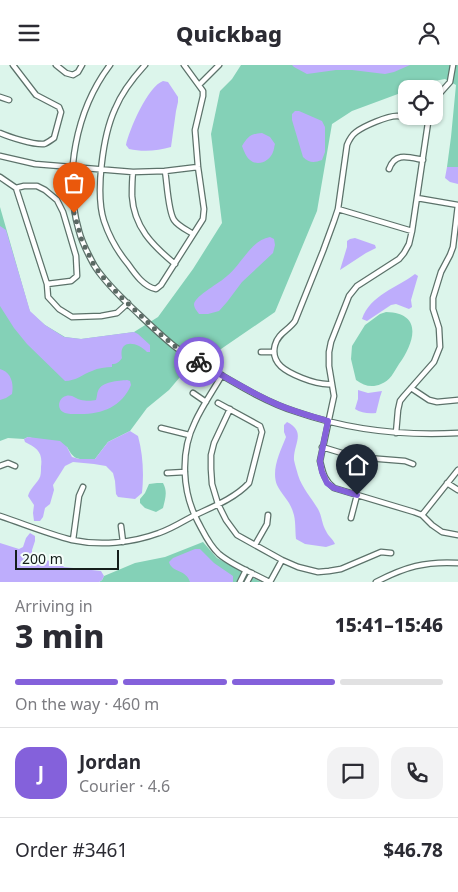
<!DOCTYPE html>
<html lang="en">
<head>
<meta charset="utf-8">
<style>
  :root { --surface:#fff; --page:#f2f2f3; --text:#2b2b33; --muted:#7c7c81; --line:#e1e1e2; --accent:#8461db }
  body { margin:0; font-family:"Noto Sans",sans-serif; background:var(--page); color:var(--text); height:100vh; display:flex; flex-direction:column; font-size:19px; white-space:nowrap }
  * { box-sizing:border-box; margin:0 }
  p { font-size:16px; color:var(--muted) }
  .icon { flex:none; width:28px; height:28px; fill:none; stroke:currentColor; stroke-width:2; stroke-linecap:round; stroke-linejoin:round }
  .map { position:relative; height:517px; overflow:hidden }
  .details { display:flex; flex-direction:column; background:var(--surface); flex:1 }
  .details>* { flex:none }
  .tools { position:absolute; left:398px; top:15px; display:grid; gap:10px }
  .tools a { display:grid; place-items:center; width:45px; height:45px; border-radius:10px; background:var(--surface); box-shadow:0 1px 4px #0004; font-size:25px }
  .scale { position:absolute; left:15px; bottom:12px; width:104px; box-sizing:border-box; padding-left:5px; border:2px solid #151e1b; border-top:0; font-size:14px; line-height:18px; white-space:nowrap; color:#151e1b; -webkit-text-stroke:4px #f4fefa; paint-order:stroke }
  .pin { position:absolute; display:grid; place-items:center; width:42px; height:42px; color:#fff; margin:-51px -21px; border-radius:50% 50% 50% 0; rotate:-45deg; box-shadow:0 0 5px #0007 }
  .pin .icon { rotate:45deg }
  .courier { position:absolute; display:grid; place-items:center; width:50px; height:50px; margin:-25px; border:4px solid #8461db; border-radius:50%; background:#fff; color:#222; box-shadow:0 1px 6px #0007 }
  .headline em { font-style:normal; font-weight:800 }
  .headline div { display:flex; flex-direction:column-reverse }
  .headline { display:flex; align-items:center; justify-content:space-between; height:85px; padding:0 15px }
  h1 { font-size:32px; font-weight:800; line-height:38px }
  .bar { display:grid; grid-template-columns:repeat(4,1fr); gap:8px 5px; align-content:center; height:60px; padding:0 15px }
  .bar i { height:6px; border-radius:4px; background:var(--line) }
  .bar .on { background:var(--accent) }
  .bar p { grid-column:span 4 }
  .line { display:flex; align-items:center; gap:12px; padding:0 15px; border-top:1px solid var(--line) }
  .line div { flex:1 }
  .round { display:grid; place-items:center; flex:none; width:52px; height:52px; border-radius:15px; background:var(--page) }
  header { display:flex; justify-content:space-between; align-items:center; height:65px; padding:0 15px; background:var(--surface); font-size:22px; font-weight:800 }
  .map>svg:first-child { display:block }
  .green { fill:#84d1b7 }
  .water { fill:#beadfc }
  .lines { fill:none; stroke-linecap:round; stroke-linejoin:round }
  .minor-casing { stroke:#5c726a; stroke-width:7 }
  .minor { stroke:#fff; stroke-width:4.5 }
  .done { stroke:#5b6964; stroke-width:5; stroke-dasharray:0 9 }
  .route { stroke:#8461db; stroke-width:6 }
</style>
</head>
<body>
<header><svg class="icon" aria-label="menu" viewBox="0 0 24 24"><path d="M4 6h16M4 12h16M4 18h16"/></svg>Quickbag<svg class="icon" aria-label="person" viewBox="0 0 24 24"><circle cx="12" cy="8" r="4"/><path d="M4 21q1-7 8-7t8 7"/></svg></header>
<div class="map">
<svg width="458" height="517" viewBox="0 0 458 517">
  <rect width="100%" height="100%" fill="#dcf5eb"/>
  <path class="green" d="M241 0H458V102H447L451 72 456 20 445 14 424 18 411 24H406V26L352 46 332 59 317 146 275 247 221 284 191 299 169 325 147 343 130 366 108 377 95 394C79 394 75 397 67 382L28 372 24 374 8 373 0 376V142L30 247 45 260 65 272 81 274 134 267 158 252 193 204 222 158 211 69 220 26 232 14Z
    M386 247C424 248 414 278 399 299 394 307 390 316 381 319 372 323 364 321 356 315L351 294 352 281 365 260 380 249Z
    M157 418H163C168 427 165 434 163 443L156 447 145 443 140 438V434L145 428 149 419Z
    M203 477 217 493 261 517H99L102 515 104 511 135 498 165 492Z"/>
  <path class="water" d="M292 0H410L394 7 385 9 352 5H336L307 9 294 2Z
    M163 16 168 17 178 32V37L176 46 171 82C158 86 142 87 129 84L126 80C129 65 148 21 163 16Z
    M295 46H299L322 56 325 62V87L322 95C314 98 309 98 303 92L292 55V49Z
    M262 68 270 72 275 79C274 82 274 85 273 87 270 96 258 102 250 95 246 92 244 86 242 81 248 71 251 69 262 68Z
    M447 102H458V119L450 117 445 113Z
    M0 161 6 165 30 246 45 260 64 272 81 274 134 267 138 269 150 280V287H147C138 277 118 273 122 293 119 297 117 299 112 299V302C106 302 98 303 92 306 83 309 76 316 65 316L27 279 14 263 0 241Z
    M270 172 274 174 275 180 273 188 242 217 227 237 219 246 208 249H199C197 246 194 243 194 239 196 230 220 218 227 211 242 199 251 175 270 172Z
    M355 173 375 180 376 183 366 188 340 205 347 182V176L350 174Z
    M415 209 418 211 411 235 412 242 409 244 396 239 391 240 367 256 362 254C370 230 397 223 415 209Z
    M0 304C11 307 14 318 12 329L6 333 0 335Z
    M127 315 130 316 131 320C121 343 100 350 76 349 73 349 68 349 65 348 56 345 58 333 66 331 72 329 76 334 81 335 85 336 92 336 96 335 97 332 97 328 98 326 102 316 118 316 127 315Z
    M358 325 368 328 382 326 380 332 376 348C369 349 361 348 355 344L358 334Z
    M287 357C307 367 293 379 294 395 295 400 297 406 298 410 302 423 311 432 318 444 322 451 322 460 326 466 328 471 333 474 335 479L326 482 305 479 296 474C295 465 296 455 293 447 290 436 281 429 277 420 271 405 280 387 286 372L284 367V360Z
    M130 366 138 371C143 389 144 409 142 428L135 434 118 432 116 429 115 416 113 408 106 401 94 399 73 397 65 401 60 409 53 420 54 425 50 439 45 443 43 452 40 456H34L33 448 34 440 28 431C30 424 35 420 39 414 41 411 41 406 41 402 43 387 37 383 25 377L24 374 28 372 60 376 67 382 72 392 79 394H95L108 377Z
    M30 468 35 471V476L32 485V489L35 493 60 498 64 502 101 506 104 511 102 515 99 517H0V478L19 484 23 482 26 473Z
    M195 484H200L214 498 233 511V517H190C186 504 172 508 169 497L173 493Z"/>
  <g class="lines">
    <defs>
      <path id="minor" d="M56 0 66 8 73 10 78 7 82 0
        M110 0C76 45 63 111 79 166 82 178 88 189 94 200 103 215 117 228 129 240 144 254 158 268 174 281 184 289 196 294 206 301 235 318 265 337 297 347 349 365 403 371 458 368
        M145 0C133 13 122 27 115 44 103 70 95 128 104 156 109 171 118 187 128 199 135 209 144 222 156 224L161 220 203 154 204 144 198 102 195 65 203 31V26L184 0
        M199 20 219 0
        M0 32 9 35
        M434 35 450 17 453 0
        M429 51 412 166 409 179 404 188 399 194 357 221 349 231 331 277 329 287V301L334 331 320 396C323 408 324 415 334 423L414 447 422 450 432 460 442 467 458 470
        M0 68C9 72 34 80 44 79 47 78 51 75 54 73L61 47 59 42 36 30 13 0
        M0 91 35 99 133 107 165 106 198 102
        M389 104C395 87 408 92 423 95
        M165 106C167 117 168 146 174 155 178 161 187 165 193 169
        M133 107C132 115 132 123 132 131 134 162 152 180 175 199
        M0 112 16 123 47 219 48 232 59 244 72 252 101 251 117 248 128 238
        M16 123 24 121H37L45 125 57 135 63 147 76 191 77 211 71 216 47 219
        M417 133 458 140
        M338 144 412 166
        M261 287H274
        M222 310C213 326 202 341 195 357 180 387 182 427 198 457 204 468 209 480 219 489 233 501 253 508 269 517
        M332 319C321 320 312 317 302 313 287 307 270 299 275 280 278 268 289 265 295 256L323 186 334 156 338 144 347 80C349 75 352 70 356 67 364 61 387 51 397 51 407 51 418 54 429 55
        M411 323 429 335 437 337 458 335
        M193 328 206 337
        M230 344 214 378 211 390V404L212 419 218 439 226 455 237 470 282 495 298 502 318 507 329 506 341 504 381 487 391 488
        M161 363 189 370
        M396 368 398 345 400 336 404 331 434 297 440 282 439 263 433 244V233L441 207 450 190 453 182 458 140
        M322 382 355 392 405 396 413 399
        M0 401 8 398 15 401
        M167 408 185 407
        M447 418 458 425
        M422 450 458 405
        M0 451C24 459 48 469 72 475 100 481 132 478 159 468 171 464 182 457 193 451 212 442 234 434 249 418L262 367 260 361 218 338
        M351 453 357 430
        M121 461 123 477
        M73 475 79 431 83 422
        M255 480 267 459 268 450
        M240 517 246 505
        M247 517 252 508
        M270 517 282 495
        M376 517C405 502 425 496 458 498"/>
    </defs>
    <use href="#minor" class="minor-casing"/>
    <use href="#minor" class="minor"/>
  </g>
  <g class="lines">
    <path class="done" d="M74 148 82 176 95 202 106 216 119 230 160 269 176 282 199 297"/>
    <path class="route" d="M199 297C223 311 248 326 274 338 291 346 310 351 328 356L320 396 322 407 327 418 334 423 357 430"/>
  </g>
</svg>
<div class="tools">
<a><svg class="icon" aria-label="locate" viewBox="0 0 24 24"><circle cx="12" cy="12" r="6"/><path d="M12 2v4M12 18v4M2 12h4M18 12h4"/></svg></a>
</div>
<div class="scale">200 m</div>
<div class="pin" style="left:74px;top:148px;background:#ea580c"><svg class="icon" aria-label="bag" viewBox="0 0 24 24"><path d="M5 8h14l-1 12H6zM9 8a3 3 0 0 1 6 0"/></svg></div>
<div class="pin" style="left:357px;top:430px;background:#1f2937"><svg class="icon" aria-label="home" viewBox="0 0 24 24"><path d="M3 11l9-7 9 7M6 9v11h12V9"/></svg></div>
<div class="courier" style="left:199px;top:297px"><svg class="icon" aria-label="bike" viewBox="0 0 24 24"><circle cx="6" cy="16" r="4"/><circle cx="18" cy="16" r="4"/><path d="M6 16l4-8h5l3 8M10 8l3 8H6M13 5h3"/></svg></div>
</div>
<section class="details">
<div class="headline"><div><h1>3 min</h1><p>Arriving in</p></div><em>15:41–15:46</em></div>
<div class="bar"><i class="on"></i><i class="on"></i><i class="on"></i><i></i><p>On the way · 460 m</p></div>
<div class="line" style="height:90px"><b class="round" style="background:var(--accent);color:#fff">J</b><div><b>Jordan</b><p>Courier · 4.6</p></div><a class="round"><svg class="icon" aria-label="chat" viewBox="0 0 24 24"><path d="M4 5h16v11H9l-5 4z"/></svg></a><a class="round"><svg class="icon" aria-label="phone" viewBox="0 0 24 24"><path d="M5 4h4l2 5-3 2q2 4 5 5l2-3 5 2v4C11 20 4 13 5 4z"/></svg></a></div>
<div class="line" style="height:65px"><div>Order #3461</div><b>$46.78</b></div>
</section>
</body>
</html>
